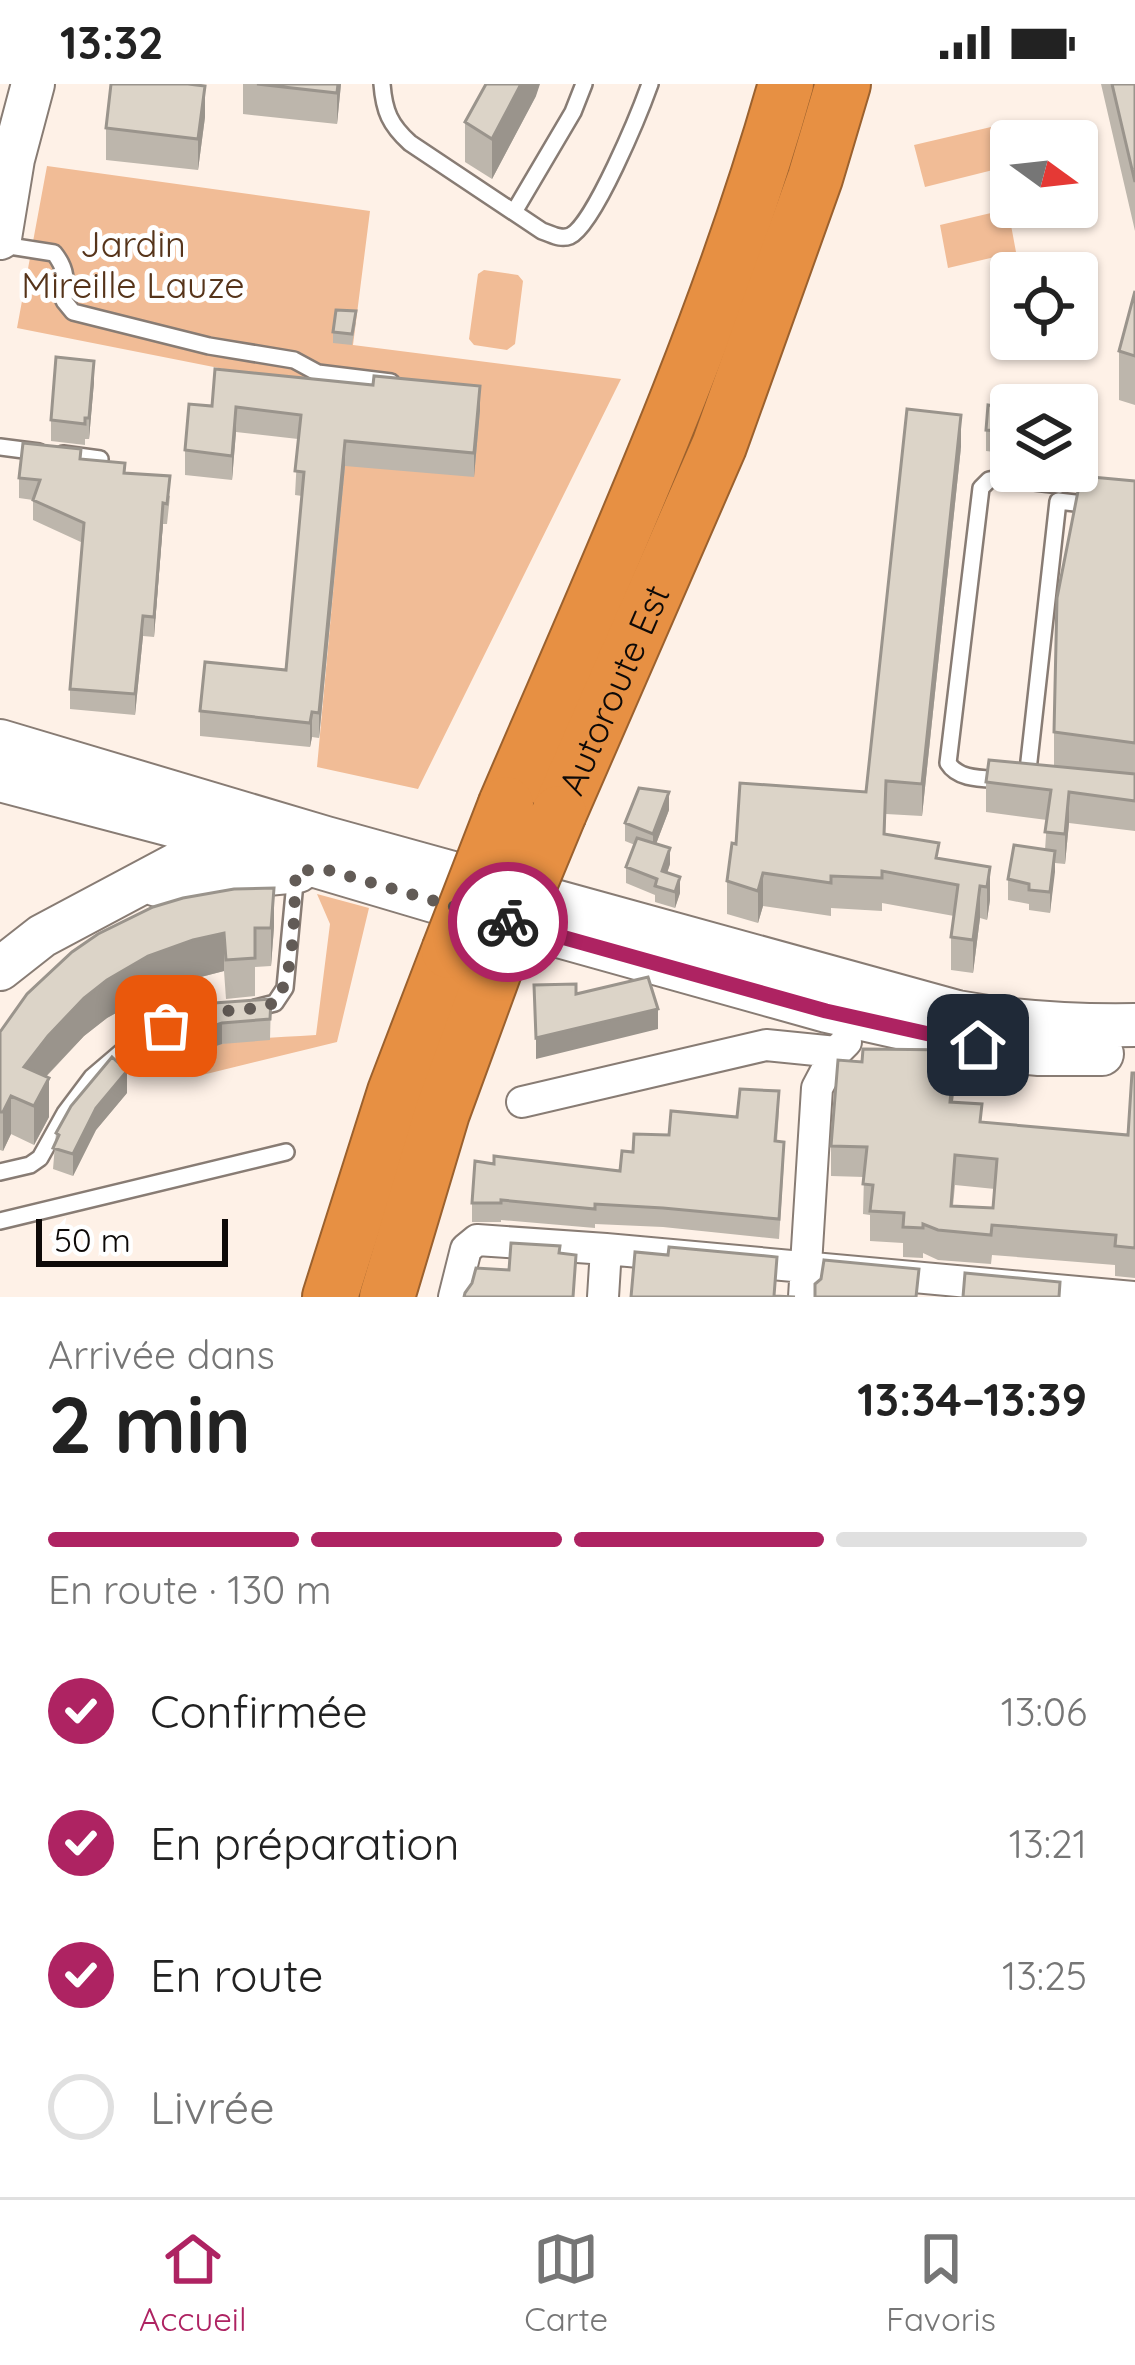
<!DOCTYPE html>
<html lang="fr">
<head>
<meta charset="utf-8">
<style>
  :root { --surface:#fff; --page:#f6f6f6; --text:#222; --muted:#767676; --line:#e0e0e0; --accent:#ae2362 }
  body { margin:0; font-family:Quicksand,sans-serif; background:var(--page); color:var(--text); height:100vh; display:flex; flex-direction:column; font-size:45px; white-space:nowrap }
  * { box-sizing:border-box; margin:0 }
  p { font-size:39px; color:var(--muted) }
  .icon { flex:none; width:66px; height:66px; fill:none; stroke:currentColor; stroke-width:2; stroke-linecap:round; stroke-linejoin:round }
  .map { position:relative; height:1213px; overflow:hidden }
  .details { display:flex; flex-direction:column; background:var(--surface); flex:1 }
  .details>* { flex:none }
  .needle { width:78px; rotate:105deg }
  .fabs { position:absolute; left:990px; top:36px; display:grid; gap:24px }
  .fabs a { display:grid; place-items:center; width:108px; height:108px; border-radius:12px; background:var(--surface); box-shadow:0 3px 9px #0004; font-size:60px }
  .scale { position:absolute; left:36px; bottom:30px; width:192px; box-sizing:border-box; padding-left:12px; border:6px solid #0e0a08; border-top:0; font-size:33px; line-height:42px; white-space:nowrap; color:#0e0a08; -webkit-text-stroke:9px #fff; paint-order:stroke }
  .pin { position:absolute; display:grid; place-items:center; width:102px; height:102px; color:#fff; margin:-51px; border-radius:24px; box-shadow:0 6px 18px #0006 }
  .courier { position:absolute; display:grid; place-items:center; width:120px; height:120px; margin:-60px; border:9px solid #ae2362; border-radius:50%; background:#fff; color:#222; box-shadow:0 3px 15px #0007 }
  .overview em { font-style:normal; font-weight:700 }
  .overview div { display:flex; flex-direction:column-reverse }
  .overview { display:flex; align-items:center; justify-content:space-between; height:204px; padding:0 48px }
  h1 { font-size:78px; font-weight:700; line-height:90px }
  .bar { display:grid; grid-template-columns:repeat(4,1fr); gap:18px 12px; align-content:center; height:144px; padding:0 48px }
  .bar i { height:15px; border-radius:9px; background:var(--line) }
  .bar .on { background:var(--accent) }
  .bar p { grid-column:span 4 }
  ol { padding:0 48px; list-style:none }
  li { display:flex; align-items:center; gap:36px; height:132px }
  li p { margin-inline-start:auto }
  li .icon { padding:12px; border-radius:50%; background:var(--accent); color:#fff; stroke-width:4 }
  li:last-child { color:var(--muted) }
  li i { width:66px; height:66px; border:6px solid var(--line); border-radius:50% }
  .status { display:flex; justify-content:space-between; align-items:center; height:84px; padding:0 60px; background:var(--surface); direction:ltr }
  .status svg { height:33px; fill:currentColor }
  .tabs { display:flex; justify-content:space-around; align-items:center; height:168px; border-top:3px solid var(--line); background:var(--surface); font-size:33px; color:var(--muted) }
  .tabs a { display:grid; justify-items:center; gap:6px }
  .tabs .on { color:var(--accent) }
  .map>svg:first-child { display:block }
  .green { fill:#f1bc96 }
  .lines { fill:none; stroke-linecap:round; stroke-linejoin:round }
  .lane-casing { stroke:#887c74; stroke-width:20 }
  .street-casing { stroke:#887c74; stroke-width:34 }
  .secondary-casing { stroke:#887c74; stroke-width:46 }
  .highway-casing { stroke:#9b612e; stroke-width:58 }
  .lane { stroke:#fff; stroke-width:15 }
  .street { stroke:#fff; stroke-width:30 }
  .secondary { stroke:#fff; stroke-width:42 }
  .highway { stroke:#e79043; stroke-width:54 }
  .highway-bridge-casing { stroke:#9b612e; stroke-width:58; stroke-linecap:butt }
  .highway-bridge { stroke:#e79043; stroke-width:54 }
  .wall { fill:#bdb6ac; fill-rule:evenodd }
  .shaded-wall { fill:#9a948c }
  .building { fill:#dcd4c8; stroke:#9a948c; stroke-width:3; fill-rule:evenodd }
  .done { stroke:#625b56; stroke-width:12; stroke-dasharray:0 21.6 }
  .route { stroke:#ae2362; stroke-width:15 }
  .labels { text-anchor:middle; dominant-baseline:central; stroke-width:10; stroke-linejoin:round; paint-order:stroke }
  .park-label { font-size:36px; fill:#56341a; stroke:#fff }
  .street-label { font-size:36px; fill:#0e0a08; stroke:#fff }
</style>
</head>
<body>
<div class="status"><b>13:32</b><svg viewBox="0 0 49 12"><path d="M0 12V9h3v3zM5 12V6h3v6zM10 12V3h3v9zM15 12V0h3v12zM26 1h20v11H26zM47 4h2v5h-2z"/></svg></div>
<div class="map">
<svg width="1135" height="1213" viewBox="0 0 1135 1213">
  <rect width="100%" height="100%" fill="#fef1e7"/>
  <path class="green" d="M991 43 1001 84 925 103 914 61Z
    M47 82 370 127 353 261 621 295 418 705 317 683 350 324 244 289 17 244Z
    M1008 125 1016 168 948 184 940 141Z
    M484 186 518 191 523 197 515 260 507 266 474 261 469 255 478 190Z
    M317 810 369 824 337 958 194 993 190 970C230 953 274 954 316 951L330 840Z"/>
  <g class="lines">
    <defs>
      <path id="lane" d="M382 0C384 27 390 41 410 59L542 147C552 150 560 156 570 152 594 141 640 28 650 0
        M514 128 573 28 584 0
        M3 161 54 169C67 185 66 196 64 217L73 228 209 262 294 276 318 289 391 298
        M0 363 39 368
        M63 370 100 375
        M1027 695 1058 417 1135 426
        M1006 696C986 694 959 697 948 679L981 404 989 396 999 394 1060 401
        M255 924 275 919 285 904 296 788
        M0 1088 30 1081 40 1074 65 1029 92 993 126 964 166 942 184 936
        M0 1137 286 1068"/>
      <path id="street" d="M522 1018 766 961 836 968
        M454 1213 466 1165 477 1156 606 1165 1133 1213
        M603 1213 606 1165
        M804 1213 817 1004 836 968 846 958"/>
      <path id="secondary" d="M0 154 13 75 33 0
        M0 657 326 754 957 928C1017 939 1074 942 1135 941
        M0 696 224 755 437 818 827 927 1005 967 1039 970H1102
        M157 801 298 787
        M0 885 42 852 224 755 233 754"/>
      <g id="highway">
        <path d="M506 720C607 484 716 248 786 0"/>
        <path id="s1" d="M559 729 719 362 815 94 843 0"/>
        <path d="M330 1213 395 1008 449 867"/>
        <path d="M387 1213 442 1029 498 876"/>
      </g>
    </defs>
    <use href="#lane" class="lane-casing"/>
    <use href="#street" class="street-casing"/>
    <use href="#secondary" class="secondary-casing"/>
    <use href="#highway" class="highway-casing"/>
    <use href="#lane" class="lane"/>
    <use href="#street" class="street"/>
    <use href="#secondary" class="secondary"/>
    <use href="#highway" class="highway"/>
    <defs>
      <path id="highway-bridge" d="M449 867 506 720
        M498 876 559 729"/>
    </defs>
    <use href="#highway-bridge" class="highway-bridge-casing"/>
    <use href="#highway-bridge" class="highway-bridge"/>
  </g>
  <path class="wall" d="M243 0H341L337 40 243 30Z
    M1101 0H1135V147Z
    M536 12 492 95 465 78V38Z
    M205 33 198 86 106 76V44Z
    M1135 207V321L1119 316V267Z
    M356 238 352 261 333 259V248Z
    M94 298 89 355H85V361L51 357V336Z
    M212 322 480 326 474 393 345 382 319 654 312 653 310 663 200 652V627L286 586 302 412 295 411 298 355 236 348 232 396 185 391V366Z
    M1011 324V370L986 367V346Z
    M961 363 922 732 886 730 885 750 939 774 990 783V816L987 836 980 834 973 889 951 886V853L954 832 882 819V827L831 824V832L763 822 758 839 727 830V797L736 760 866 708Z
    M81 375 125 389 170 412 167 440H163L154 553 143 552 135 631 70 625V605L83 459 33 436V416L19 414V394Z
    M1135 397V747L1069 739 1065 780 1055 779 1050 829 1029 826V820L1008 816V795L1045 766 1047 736 986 728V698L1054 682V648Z
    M669 726 656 760 670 780 667 789 680 809 675 824 655 818V811L626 799V783L635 761 625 757V739Z
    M274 843 271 882 255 883V912L226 915 224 887 193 895 148 911 107 934 84 952 46 993 49 1033 34 1061 11 1050 3 1067 0 1066V948L72 868Z
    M271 915 270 956 222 960 174 976 164 958V937Z
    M1135 989V1194L1115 1192V1181L992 1171 991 1180 938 1176 923 1169V1174L903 1173V1159L870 1157V1131L863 1130 864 1093 831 1092V1062L955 996 953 1018 982 1038 1128 1051ZM955 1101 995 1105 993 1124 953 1122Z
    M127 1009 96 1046 73 1092 53 1085 56 1049Z
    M779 1026 777 1057 784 1077 779 1155 663 1143 595 1140V1144L501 1136V1138H472V1119L494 1080 620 1087 633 1068 669 1051 737 1033Z"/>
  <path class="shaded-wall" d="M338 0H341L337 40V9Z
    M521 0H540L536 12 492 95V55Z
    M205 2V33L198 86V55Z
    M94 277V298L89 355V334Z
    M480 302V326L474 393V369Z
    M236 323V348L232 396V372Z
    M961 331V363L922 732V700Z
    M345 357V382L319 654V629Z
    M163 419V440L154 553V533Z
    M143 532V552L135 631V610Z
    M312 628V653L310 663V639Z
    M669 708V726L653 768V750Z
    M1069 708V739L1065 780V750Z
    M670 764V780L662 804V787Z
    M1055 767V788L1050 829V808Z
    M990 783V816L987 836V803Z
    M763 789V822L758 839V807Z
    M680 793V809L675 824V808Z
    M980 802V834L973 889V856Z
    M274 804V843L271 882V844Z
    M224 849V887L193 895 148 911 107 934 84 952 48 990 26 1019 24 983 48 952 84 914 107 896 148 872 193 856Z
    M658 925V945L536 975V954Z
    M222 939V960L174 976V955Z
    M955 966V996L950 1048V1018Z
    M127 987V1009L96 1046 73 1092V1070L96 1024Z
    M49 994V1033L34 1061V1022Z
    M11 1012V1050L3 1067V1028Z"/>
  <path class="building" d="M111 0H188L205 2 198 55 106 44Z
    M257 0H338L337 9Z
    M486 0H521L492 55 465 38Z
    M1112 0H1135V98Z
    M1135 207V272L1119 267Z
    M336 226 356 227 352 250 333 248Z
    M56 273 94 277 89 334H85V340L51 336Z
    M215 285 373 301 374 292 480 302 474 369 345 357 319 629 312 628 310 639 200 627 205 578 286 586 304 388 295 387 301 331 236 323 232 372 185 366 189 320 212 322Z
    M988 321 1011 324V348L986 346Z
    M907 325 961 331 922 700 886 697 884 750 939 759 936 774 990 783 987 803 980 802 973 856 951 853 958 801 882 787V794L831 792V799L763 789 758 807 727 797 732 759 736 760 740 699 866 708Z
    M23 359 81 365 80 375 125 379 124 389 170 392 167 420 163 419 154 533 143 532 135 610 70 605 84 439 33 416 40 396 19 394Z
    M1081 392 1135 397V659L1054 648 1057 514Z
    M989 676 1135 690V717L1069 708 1065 750 1045 748 1051 706 986 698Z
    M639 704 669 708 653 750 625 739Z
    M637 754 670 764 662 787 680 793 675 808 655 802 657 795 626 783Z
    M1014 761 1055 767 1050 808 1029 806V800L1008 795Z
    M274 804 271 844H255V874L226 876 224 849 193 856 148 872 107 896 84 914 48 952 24 983 49 994 34 1022 11 1012 3 1028H0V948L27 910 72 868 98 850 153 823 183 814 234 805Z
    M648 893 658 925 536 954 534 901 576 900V910Z
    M271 915 270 935 222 939 174 955 164 937 214 919Z
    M863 965 955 966 950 1018 982 1020 980 1038 1128 1051 1132 989H1135V1164L1115 1162 1116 1151 992 1141 991 1151 938 1146 923 1140V1144L903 1143 904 1129 870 1127 873 1101 863 1100 867 1063 831 1062 838 976 862 978ZM955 1071 997 1075 993 1124 951 1122Z
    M112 973 127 987 96 1024 73 1070 53 1064 59 1051 56 1049 71 1022Z
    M740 1005 779 1007 775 1057 784 1058 779 1135 663 1124 595 1120V1125L501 1116V1119H472L475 1077 494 1080V1072L620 1087 622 1067 633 1068 634 1050 669 1051 671 1027 737 1033Z
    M511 1159 560 1162 559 1169 576 1171 573 1213H464L465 1209 472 1199 476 1184 509 1186Z
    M669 1163 777 1173 774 1212 795 1213H631L635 1168 668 1171Z
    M824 1176 919 1185 916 1213H815V1200L821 1195Z
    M965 1189 1060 1198 1059 1213H963Z"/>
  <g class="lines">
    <path class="done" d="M166 942 204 929 257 924 275 919C297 886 293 827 296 787L324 785 508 838"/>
    <path class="route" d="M508 838 826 927 978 961"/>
  </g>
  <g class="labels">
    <g class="park-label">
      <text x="133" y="159">Jardin<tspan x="133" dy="41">Mireille Lauze</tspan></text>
    </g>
    <g class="street-label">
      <text stroke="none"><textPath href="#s1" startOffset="135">Autoroute Est</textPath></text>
    </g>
  </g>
</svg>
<div class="fabs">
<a><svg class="needle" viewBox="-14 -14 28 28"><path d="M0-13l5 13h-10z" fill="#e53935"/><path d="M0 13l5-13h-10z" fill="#767676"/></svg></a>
<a><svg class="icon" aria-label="locate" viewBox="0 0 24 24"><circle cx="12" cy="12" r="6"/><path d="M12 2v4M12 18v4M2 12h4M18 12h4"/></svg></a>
<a><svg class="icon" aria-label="layers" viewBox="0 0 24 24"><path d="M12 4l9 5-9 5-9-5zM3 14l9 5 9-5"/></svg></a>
</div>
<div class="scale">50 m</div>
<div class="pin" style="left:166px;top:942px;background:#ea580c"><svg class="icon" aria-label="bag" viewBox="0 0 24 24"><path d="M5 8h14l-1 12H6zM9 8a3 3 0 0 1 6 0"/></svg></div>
<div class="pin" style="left:978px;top:961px;background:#1f2937"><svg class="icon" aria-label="home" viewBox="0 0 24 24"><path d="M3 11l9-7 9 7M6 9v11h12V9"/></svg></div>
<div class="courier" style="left:508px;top:838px"><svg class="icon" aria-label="bike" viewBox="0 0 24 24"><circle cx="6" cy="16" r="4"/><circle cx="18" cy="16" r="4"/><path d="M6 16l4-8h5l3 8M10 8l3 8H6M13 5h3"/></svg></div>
</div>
<section class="details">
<div class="overview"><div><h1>2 min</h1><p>Arrivée dans</p></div><em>13:34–13:39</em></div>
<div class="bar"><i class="on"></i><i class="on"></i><i class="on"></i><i></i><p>En route · 130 m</p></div>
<ol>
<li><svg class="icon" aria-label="check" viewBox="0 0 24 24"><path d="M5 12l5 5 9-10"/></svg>Confirmée<p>13:06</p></li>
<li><svg class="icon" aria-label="check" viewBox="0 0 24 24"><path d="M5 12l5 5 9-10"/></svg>En préparation<p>13:21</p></li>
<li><svg class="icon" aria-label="check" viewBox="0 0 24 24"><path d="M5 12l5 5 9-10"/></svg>En route<p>13:25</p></li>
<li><i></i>Livrée</li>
</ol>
</section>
<nav class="tabs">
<a class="on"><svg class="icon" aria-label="home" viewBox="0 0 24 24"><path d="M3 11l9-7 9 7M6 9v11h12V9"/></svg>Accueil</a>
<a><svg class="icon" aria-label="map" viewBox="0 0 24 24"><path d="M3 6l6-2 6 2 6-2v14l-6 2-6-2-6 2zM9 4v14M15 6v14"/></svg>Carte</a>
<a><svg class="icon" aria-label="saved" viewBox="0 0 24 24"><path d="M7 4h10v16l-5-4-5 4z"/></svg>Favoris</a>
</nav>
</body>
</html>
